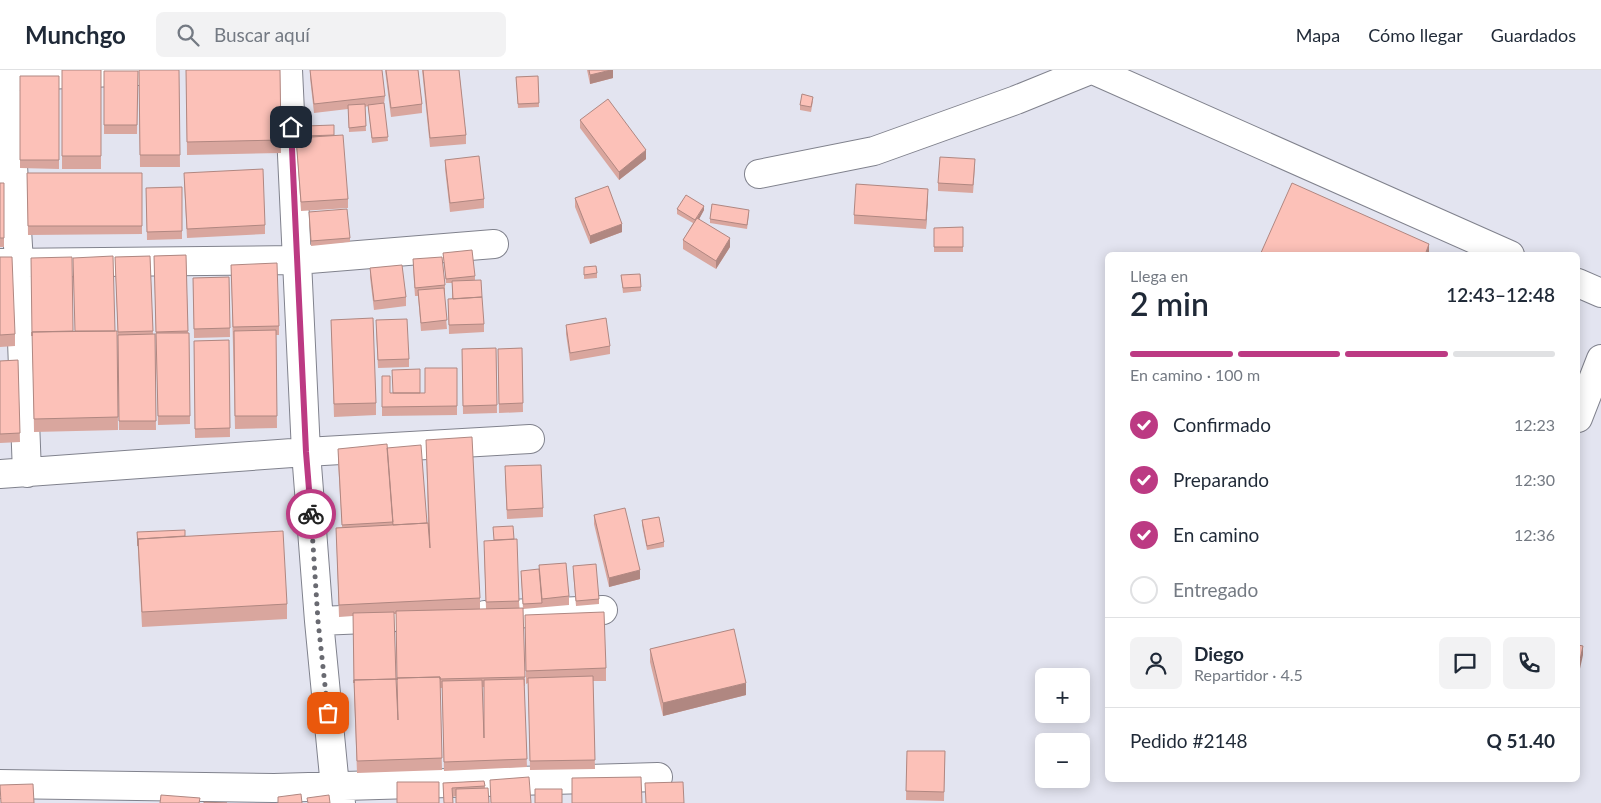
<!DOCTYPE html>
<html lang="es">
<head>
<meta charset="utf-8">
<style>
  :root { --surface:#fff; --page:#f2f2f3; --text:#1f2937; --muted:#747a83; --line:#e0e1e3; --accent:#bc3a83 }
  body { margin:0; font-family:Lato,sans-serif; background:var(--page); color:var(--text); height:100vh; display:flex; flex-direction:column; font-size:19px; white-space:nowrap }
  * { box-sizing:border-box; margin:0 }
  p { font-size:16px; color:var(--muted) }
  .icon { flex:none; width:28px; height:28px; fill:none; stroke:currentColor; stroke-width:2; stroke-linecap:round; stroke-linejoin:round }
  .map { position:relative; flex:1; overflow:hidden }
  .sheet { position:absolute; left:1105px; top:182px; width:475px; height:530px; display:flex; flex-direction:column; background:var(--surface); border-radius:8px; box-shadow:0 2px 12px #0003 }
  .sheet>* { flex:none }
  .controls { position:absolute; left:1035px; top:598px; display:grid; gap:10px }
  .controls a { display:grid; place-items:center; width:55px; height:55px; border-radius:8px; background:var(--surface); box-shadow:0 2px 12px #0003; font-size:25px }
  .pin { position:absolute; display:grid; place-items:center; width:42px; height:42px; color:#fff; margin:-21px; border-radius:10px; box-shadow:0 2px 8px #0006 }
  .courier { position:absolute; display:grid; place-items:center; width:50px; height:50px; margin:-25px; border:4px solid #bc3a83; border-radius:50%; background:#fff; color:#222; box-shadow:0 1px 6px #0007 }
  .overview em { font-style:normal; font-weight:600 }
  .overview div { display:flex; flex-direction:column-reverse }
  .overview { display:flex; align-items:center; justify-content:space-between; height:85px; padding:0 25px }
  h1 { font-size:32px; font-weight:600; line-height:38px }
  .bar { display:grid; grid-template-columns:repeat(4,1fr); gap:8px 5px; align-content:center; height:60px; padding:0 25px }
  .bar i { height:6px; border-radius:4px; background:var(--line) }
  .bar .on { background:var(--accent) }
  .bar p { grid-column:span 4 }
  .line { display:flex; align-items:center; gap:12px; padding:0 25px; border-top:1px solid var(--line) }
  .line div { flex:1 }
  .round { display:grid; place-items:center; flex:none; width:52px; height:52px; border-radius:8px; background:var(--page) }
  ol { padding:0 25px; list-style:none }
  li { display:flex; align-items:center; gap:15px; height:55px }
  li p { margin-inline-start:auto }
  li .icon { padding:5px; border-radius:50%; background:var(--accent); color:#fff; stroke-width:4 }
  li:last-child { color:var(--muted) }
  li i { width:28px; height:28px; border:2px solid var(--line); border-radius:50% }
  header { display:flex; align-items:center; gap:30px; box-sizing:border-box; height:70px; padding:0 25px; background:var(--surface); border-bottom:1px solid var(--line) }
  header strong { font-size:24px }
  nav { display:flex; gap:28px; margin-inline-start:auto; font-size:18px }
  .search { width:350px; height:45px; background:var(--page); display:flex; align-items:center; gap:12px; box-sizing:border-box; padding:0 18px; border-radius:8px; color:var(--muted); font-size:19px }
  .map>svg:first-child { display:block }
  .lines { fill:none; stroke-linecap:round; stroke-linejoin:round }
  .minor-casing { stroke:#80828d; stroke-width:30 }
  .minor { stroke:#fff; stroke-width:28 }
  .wall { fill:#d9a69e; fill-rule:evenodd }
  .shaded-wall { fill:#b08781 }
  .building { fill:#fcc1b8; stroke:#b08781 }
  .done { stroke:#696a71; stroke-width:5; stroke-dasharray:0 9 }
  .route { stroke:#bc3a83; stroke-width:6 }
</style>
</head>
<body>
<header>
<strong>Munchgo</strong>
<div class="search"><svg class="icon" aria-label="search" viewBox="0 0 24 24"><circle cx="10" cy="10" r="6"/><path d="M15 15l6 6"/></svg>Buscar aquí</div>
<nav><a>Mapa</a><a>Cómo llegar</a><a>Guardados</a></nav>
</header>
<div class="map">
<svg width="1601" height="733" viewBox="0 0 1601 733">
  <rect width="100%" height="100%" fill="#e3e4f0"/>
  <g class="lines">
    <defs>
      <path id="minor" d="M7 0 19 192 27 403
        M288 0 306 382 319 551 335 717 341 733
        M1093 0 1510 185
        M0 7 160 0
        M759 104 874 81 1016 30 1090 0
        M0 193 297 190 494 174
        M1578 213 1601 223
        M1578 348 1601 289
        M0 404 306 382 530 369
        M485 545 603 540
        M319 551 390 548
        M0 714 274 718 658 707"/>
    </defs>
    <use href="#minor" class="minor-casing"/>
    <use href="#minor" class="minor"/>
  </g>
  <path class="wall" d="M62 0H101V99H62Z
    M139 0H179L180 97H140Z
    M186 0H280L281 83 187 85Z
    M310 0 385 26 384 34 388 71 372 73 368 36 365 37 366 61 349 62 348 39 314 43 310 8Z
    M385 0H418L422 34V43L391 47Z
    M422 0H459L466 65V74L430 77Z
    M587 0H613V8L590 14Z
    M104 1H138L137 64H104Z
    M20 6H59V99L20 98Z
    M538 6 539 37 518 38 516 7Z
    M813 31 811 42 800 40V35Z
    M580 50 646 89 619 110 580 58Z
    M305 56 334 65 348 129V138L301 141 296 68 305 67Z
    M445 90 484 129V138L450 142 445 99Z
    M975 97 973 123 938 121V113Z
    M27 103H142V164L28 165Z
    M184 112 265 155V164L187 168Z
    M0 113H4V177H0Z
    M182 117V169L147 170 146 118Z
    M928 127 926 159 854 154V145Z
    M575 128 622 162 590 174 575 137Z
    M677 139 704 140 699 149 730 177 716 199 683 179V170L693 153 677 144Z
    M309 142 350 168V172L311 176Z
    M749 144 747 159 710 153V149Z
    M963 157V182H934V158Z
    M443 183 475 206V210L469 211 484 254V262L449 264 448 229H452V213H446Z
    M186 185 188 263H189L190 354 158 355 154 186Z
    M150 186 153 264H155L156 360H119L118 271 115 187Z
    M0 187 15 264V276L0 277Z
    M31 188 73 261H117L118 360 34 362Z
    M413 189 445 215V223L444 224 447 259 421 261 418 226H415L413 198Z
    M231 195 279 256V265H276L277 358 235 359Z
    M584 197 597 203V208L584 209Z
    M370 198 406 227V236L374 240 370 207Z
    M621 205 641 217V221L623 223Z
    M229 207 230 267 194 268 193 208Z
    M331 250 376 333V345L334 347Z
    M566 255 610 276V284L570 291 566 264Z
    M376 259 409 289V297L378 298Z
    M229 270 230 367 195 368 194 271Z
    M496 278 497 343 463 344 462 279Z
    M522 278 523 342 499 343 498 279Z
    M18 290 20 372 0 373V291Z
    M457 298V345L382 346V306L390 323H425Z
    M426 370 480 528V539H486L484 480 519 531 525 607V616H524L527 697 444 701 442 618H440L442 700 357 703 354 621 353 546 339 547 336 458 342 457 338 392V379L387 378 427 453H428ZM394 544H396L398 645 396 609ZM482 617H484V664Z
    M505 405 543 438V447L507 449Z
    M594 445 640 509 609 517 594 454Z
    M642 450 664 472V477L647 480 642 455Z
    M137 462 185 466 287 534V549L142 557Z
    M573 501 599 529V534L576 536Z
    M521 505 569 526V535L523 539Z
    M525 545 606 598V611H593L595 699 530 700 528 613 526 614Z
    M650 579 746 625 663 646 650 592Z
    M907 681H945L944 731 906 730Z
    M484 711 485 718 489 733H456V726L453 727V733H444L443 713Z"/>
  <path class="shaded-wall" d="M611 0H613V8L590 14V5Z
    M646 80V89L619 110V102Z
    M928 119V127L926 159V150Z
    M704 136V140L696 155V150Z
    M622 154V162L590 174V166Z
    M730 168V177L716 199V191Z
    M1429 174V185H1425Z
    M640 500V509L609 517V508Z
    M1583 576V585L1578 608V599Z
    M746 613V625L663 646V633Z"/>
  <path class="building" d="M62 0H101V86H62Z
    M139 0H179L180 85H140Z
    M186 0H280L281 70 187 72Z
    M310 0H382L385 26 314 34Z
    M386 0H418L422 34 391 38Z
    M423 0H459L466 65 430 68Z
    M589 0H611L590 5Z
    M104 1H138L137 55H104Z
    M20 6H59V90H20Z
    M538 6 539 33 518 34 516 7Z
    M802 24 813 27 811 37 800 35Z
    M608 29 646 80 619 102 580 50Z
    M384 33 388 67 372 68 368 35Z
    M365 34 366 56 349 58 348 35Z
    M334 55V65L305 66V56Z
    M343 65 348 129 301 132 296 68Z
    M479 86 484 129 450 133 445 90Z
    M940 87 975 89 973 115 938 113Z
    M263 99 265 155 187 159 184 103Z
    M27 103H142V156H28Z
    M0 113H4V168H0Z
    M1292 113 1429 174 1425 185H1260Z
    M856 114 928 119 926 150 854 145Z
    M608 116 622 154 590 166 575 128Z
    M182 117V161L147 162 146 118Z
    M686 125 704 136 695 150 677 139Z
    M712 134 749 140 747 155 710 149Z
    M347 139 350 168 311 171 309 142Z
    M697 148 730 168 716 191 683 170Z
    M963 157V177H934V158Z
    M472 180 475 206 446 209 443 183Z
    M186 185 188 261 156 262 154 186Z
    M113 186 115 261H75L73 188Z
    M150 186 153 261 118 262 115 187Z
    M0 187H12L15 264 0 265Z
    M72 187 73 261 32 262V266L31 188Z
    M442 187 445 215 415 218 413 189Z
    M277 193 279 256 233 257 231 195Z
    M402 195 406 227 374 231 370 198Z
    M596 196 597 203 584 205V197Z
    M640 204 641 217 623 218 621 205Z
    M229 207 230 258 194 259 193 208Z
    M481 210 482 227 453 229 452 211Z
    M444 218 447 250 421 253 418 220Z
    M482 227 484 254 449 255 448 229Z
    M373 248 376 333 334 334 331 250Z
    M606 248 610 276 570 283 566 255Z
    M407 249 409 289 378 290 376 250Z
    M276 260 277 346H235L234 261Z
    M117 261 118 347 34 349 32 262Z
    M156 263H189L190 346H158Z
    M155 264 156 351H119L118 265Z
    M229 270 230 358 195 359 194 271Z
    M496 278 497 335 463 336 462 279Z
    M522 278 523 333 499 334 498 279Z
    M18 290 20 363 0 364V291Z
    M425 298H457V336L382 337V306H390V323H425Z
    M420 299V323H393L392 300Z
    M472 367 480 528 339 535 336 458 428 453 430 478 426 370Z
    M387 374 393 452 342 455 338 379Z
    M421 375 427 453 393 455 387 378Z
    M541 395 543 438 507 440 505 396Z
    M625 438 640 500 609 508 594 445Z
    M659 447 664 472 647 476 642 450Z
    M513 456 514 469 494 470 493 457Z
    M185 460V466L138 469V476L137 462Z
    M283 461 287 534 142 542 138 469Z
    M517 469 519 531 486 532 484 471Z
    M566 493 569 526 542 529 539 495Z
    M596 494 599 529 576 531 573 496Z
    M539 499 542 533 523 534 521 501Z
    M523 538 525 607 440 609V607L397 608V610L396 541Z
    M394 542 396 609 354 610V613L353 543Z
    M604 542 606 598 526 601 525 545Z
    M734 559 746 613 663 633 650 579Z
    M1578 575 1583 576 1578 599Z
    M593 606 595 690 530 691 528 608Z
    M440 607 442 688 357 691 354 610 396 609 398 650 397 608Z
    M524 609 527 689 444 692 442 611 482 610 484 668V610Z
    M907 681H945L944 722 906 721Z
    M529 707 531 733H491L490 710Z
    M641 707 642 733H572V708Z
    M484 711 485 716 452 718 453 733H444L443 713Z
    M397 712H439V733H397Z
    M683 712 684 733H646L645 713Z
    M33 714 34 733H1L0 715Z
    M488 718 489 733H456V719Z
    M535 719H562V733H535Z
    M301 724 302 733H278V727Z
    M161 725 200 728 199 733H160Z
    M329 725 330 733H308L307 728Z
    M204 732 227 733H204Z"/>
  <g class="lines">
    <path class="done" d="M311 444 318 551 328 643"/>
    <path class="route" d="M291 57 306 382 311 444"/>
  </g>
</svg>
<div class="controls">
<a>+</a>
<a>−</a>
</div>
<div class="pin" style="left:328px;top:643px;background:#ea580c"><svg class="icon" aria-label="bag" viewBox="0 0 24 24"><path d="M5 8h14l-1 12H6zM9 8a3 3 0 0 1 6 0"/></svg></div>
<div class="pin" style="left:291px;top:57px;background:#1f2937"><svg class="icon" aria-label="home" viewBox="0 0 24 24"><path d="M3 11l9-7 9 7M6 9v11h12V9"/></svg></div>
<div class="courier" style="left:311px;top:444px"><svg class="icon" aria-label="bike" viewBox="0 0 24 24"><circle cx="6" cy="16" r="4"/><circle cx="18" cy="16" r="4"/><path d="M6 16l4-8h5l3 8M10 8l3 8H6M13 5h3"/></svg></div>
<section class="sheet">
<div class="overview"><div><h1>2 min</h1><p>Llega en</p></div><em>12:43–12:48</em></div>
<div class="bar"><i class="on"></i><i class="on"></i><i class="on"></i><i></i><p>En camino · 100 m</p></div>
<ol>
<li><svg class="icon" aria-label="check" viewBox="0 0 24 24"><path d="M5 12l5 5 9-10"/></svg>Confirmado<p>12:23</p></li>
<li><svg class="icon" aria-label="check" viewBox="0 0 24 24"><path d="M5 12l5 5 9-10"/></svg>Preparando<p>12:30</p></li>
<li><svg class="icon" aria-label="check" viewBox="0 0 24 24"><path d="M5 12l5 5 9-10"/></svg>En camino<p>12:36</p></li>
<li><i></i>Entregado</li>
</ol>
<div class="line" style="height:90px"><a class="round"><svg class="icon" aria-label="person" viewBox="0 0 24 24"><circle cx="12" cy="8" r="4"/><path d="M4 21q1-7 8-7t8 7"/></svg></a><div><b>Diego</b><p>Repartidor · 4.5</p></div><a class="round"><svg class="icon" aria-label="chat" viewBox="0 0 24 24"><path d="M4 5h16v11H9l-5 4z"/></svg></a><a class="round"><svg class="icon" aria-label="phone" viewBox="0 0 24 24"><path d="M5 4h4l2 5-3 2q2 4 5 5l2-3 5 2v4C11 20 4 13 5 4z"/></svg></a></div>
<div class="line" style="height:65px"><div>Pedido #2148</div><b>Q 51.40</b></div>
</section>
</div>
</body>
</html>
